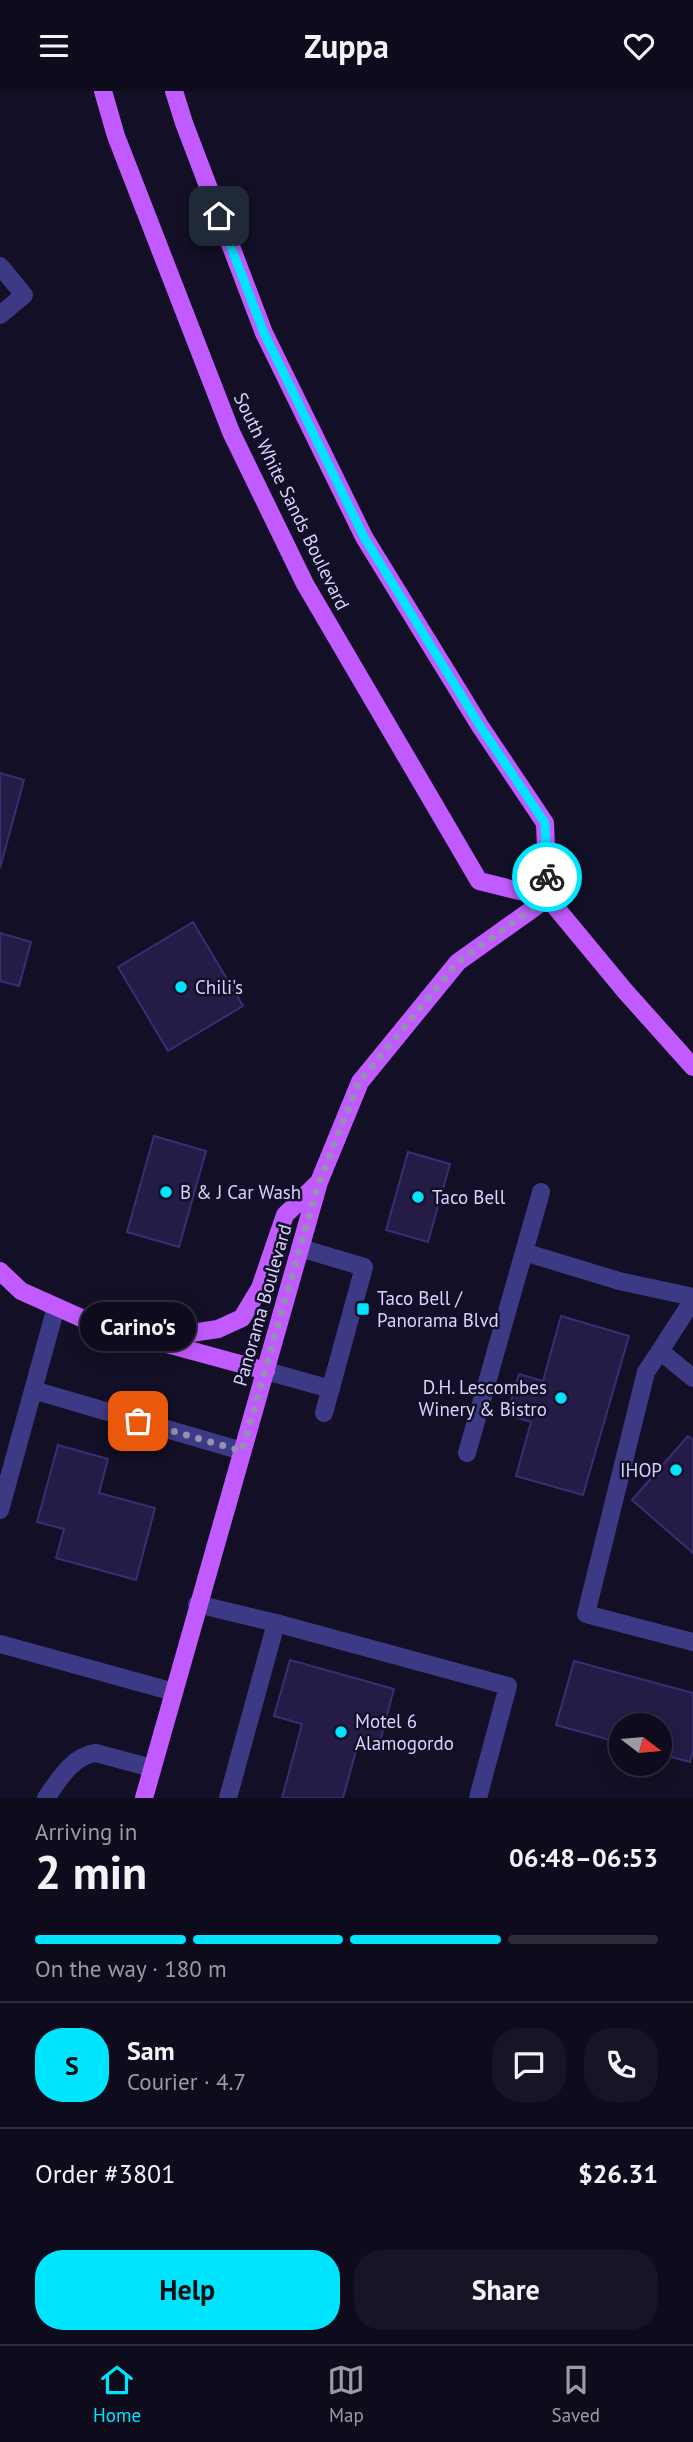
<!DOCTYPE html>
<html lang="en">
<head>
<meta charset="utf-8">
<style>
  :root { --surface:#0e0b1c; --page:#171425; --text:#f1f3f6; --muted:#9b9ba3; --line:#2e2b3b; --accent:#00e5ff }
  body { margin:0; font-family:"PT Sans",sans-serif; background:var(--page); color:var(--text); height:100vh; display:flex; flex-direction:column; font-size:26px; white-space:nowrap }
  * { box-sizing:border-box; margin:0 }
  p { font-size:23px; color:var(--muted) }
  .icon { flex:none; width:38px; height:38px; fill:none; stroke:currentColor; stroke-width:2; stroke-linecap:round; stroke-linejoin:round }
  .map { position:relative; height:1707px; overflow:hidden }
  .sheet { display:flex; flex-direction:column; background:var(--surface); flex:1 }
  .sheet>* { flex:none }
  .needle { width:46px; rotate:106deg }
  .fabs { position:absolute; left:609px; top:1622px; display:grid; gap:14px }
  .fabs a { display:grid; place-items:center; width:63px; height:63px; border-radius:50%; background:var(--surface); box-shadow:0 4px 18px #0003,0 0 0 2px var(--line); font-size:35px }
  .pin { position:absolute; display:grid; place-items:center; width:60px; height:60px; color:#fff; margin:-30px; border-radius:14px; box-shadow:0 4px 10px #0006 }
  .courier { position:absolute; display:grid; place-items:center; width:70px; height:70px; margin:-35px; border:5px solid #00e5ff; border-radius:50%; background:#fff; color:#222; box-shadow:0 2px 9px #0007 }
  .bubble { position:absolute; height:49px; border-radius:24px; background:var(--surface); box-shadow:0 4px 18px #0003,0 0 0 2px var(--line); font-size:23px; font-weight:700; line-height:49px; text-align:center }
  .headline em { font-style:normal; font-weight:700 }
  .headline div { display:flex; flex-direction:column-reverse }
  .headline { display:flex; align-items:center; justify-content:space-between; height:119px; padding:0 35px }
  h1 { font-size:46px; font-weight:700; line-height:52px }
  .bar { display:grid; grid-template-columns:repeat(4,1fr); gap:10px 7px; align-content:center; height:84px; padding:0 35px }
  .bar i { height:9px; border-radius:5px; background:var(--line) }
  .bar .active { background:var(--accent) }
  .bar p { grid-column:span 4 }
  .line { display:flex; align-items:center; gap:18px; padding:0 35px; border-top:2px solid var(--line) }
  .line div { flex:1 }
  .round { display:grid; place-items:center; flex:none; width:74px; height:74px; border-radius:28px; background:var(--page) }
  .action { display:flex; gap:14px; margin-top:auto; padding:14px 35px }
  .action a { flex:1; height:80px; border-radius:28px; background:var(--accent); color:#111; font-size:28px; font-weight:700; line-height:80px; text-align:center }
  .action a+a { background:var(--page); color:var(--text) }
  header { display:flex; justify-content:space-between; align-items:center; height:91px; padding:0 35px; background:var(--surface); font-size:32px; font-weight:700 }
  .tabs { display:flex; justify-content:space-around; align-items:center; height:98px; border-top:2px solid var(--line); background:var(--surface); font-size:19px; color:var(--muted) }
  .tabs a { display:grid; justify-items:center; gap:4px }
  .tabs .active { color:var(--accent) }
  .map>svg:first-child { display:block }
  .building { fill:#241b47; stroke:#3b2d73; stroke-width:2 }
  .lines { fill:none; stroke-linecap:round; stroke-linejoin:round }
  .minor { stroke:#3d3a85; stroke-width:18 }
  .major { stroke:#c25bff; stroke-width:18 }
  .done { stroke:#948fb3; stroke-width:7; stroke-dasharray:0 12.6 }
  .route { stroke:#00e5ff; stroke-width:9 }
  .poi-dot { fill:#00e5ff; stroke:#130f26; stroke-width:2.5 }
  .labels { text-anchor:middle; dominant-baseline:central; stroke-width:5; stroke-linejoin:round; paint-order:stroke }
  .street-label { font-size:19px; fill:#d9d4ff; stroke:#130f26 }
  .poi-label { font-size:19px; fill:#d9d4ff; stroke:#130f26; text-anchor:start }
</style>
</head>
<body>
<header><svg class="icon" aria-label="menu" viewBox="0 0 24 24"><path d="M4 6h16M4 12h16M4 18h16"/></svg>Zuppa<svg class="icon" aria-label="heart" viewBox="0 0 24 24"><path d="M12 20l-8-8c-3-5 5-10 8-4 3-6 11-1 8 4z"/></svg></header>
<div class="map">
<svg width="693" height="1707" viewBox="0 0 693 1707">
  <rect width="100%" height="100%" fill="#130f26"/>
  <path class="building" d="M0 682 24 689 0 777Z
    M193 831 243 915 168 960 118 876Z
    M0 842 31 851 19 895 0 890Z
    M154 1045 206 1060 179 1156 127 1141Z
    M408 1061 450 1073 428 1151 386 1139Z
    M561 1225 629 1245 583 1404 516 1385 531 1331 507 1324 519 1283 543 1290Z
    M688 1345 693 1349V1462L632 1409Z
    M58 1354 108 1368 99 1402 155 1417 136 1489 56 1467 64 1438 37 1431Z
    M290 1569 394 1598 379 1654 359 1649 343 1707H282L302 1633 274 1625Z
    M574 1570 693 1602V1660L690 1671 660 1663V1634H621V1652L556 1634Z"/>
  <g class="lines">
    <path class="minor" d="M0 175 24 204 0 224
      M300 1157 364 1176 324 1322
      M524 1161 619 1190 693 1206
      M693 1209 660 1260 693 1287
      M660 1260 646 1281 586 1523 693 1551
      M266 1280 331 1298
      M33 1299 242 1360
      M467 1362 541 1101
      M0 1419 56 1216
      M197 1513 276 1532 508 1595 478 1707
      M0 1553 174 1601
      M46 1707C58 1690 73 1664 96 1662L152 1677
      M228 1707 276 1532"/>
    <path class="major" d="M103 0 116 45 231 341 305 493 479 790 548 807 625 900 693 976
      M174 0 184 32 264 242 364 446 480 635 545 732 548 807
      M0 1180 21 1200 97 1234 266 1280
      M152 1248 218 1238 242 1227 260 1197 285 1124 319 1091
      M144 1707 319 1091 360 991 458 871 548 807"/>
  </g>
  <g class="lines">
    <path class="done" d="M138 1330 242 1360 319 1091 359 991 458 871 548 807 547 786"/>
    <path class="route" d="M219 125 264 242 364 446 480 635 545 732 547 786"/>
  </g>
  <g class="poi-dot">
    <circle cx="181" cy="896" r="7"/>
    <circle cx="166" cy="1101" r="7"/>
    <circle cx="418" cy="1106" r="7"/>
    <rect x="356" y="1211" width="14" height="14" rx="3.5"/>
    <circle cx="561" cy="1307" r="7"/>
    <circle cx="676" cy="1379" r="7"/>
    <circle cx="341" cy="1641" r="7"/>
  </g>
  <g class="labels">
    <g class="street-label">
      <text transform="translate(292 410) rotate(64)">South White Sands Boulevard</text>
      <text transform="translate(262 1214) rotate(-74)">Panorama Boulevard</text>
    </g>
    <g class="poi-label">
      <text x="195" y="896">Chili's</text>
      <text x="180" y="1101">B &amp; J Car Wash</text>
      <text x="432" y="1106">Taco Bell</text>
      <text x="377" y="1207">Taco Bell /<tspan x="377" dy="22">Panorama Blvd</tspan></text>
      <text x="547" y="1296" text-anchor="end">D.H. Lescombes<tspan x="547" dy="22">Winery &amp; Bistro</tspan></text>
      <text x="662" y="1379" text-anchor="end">IHOP</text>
      <text x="355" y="1630">Motel 6<tspan x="355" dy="22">Alamogordo</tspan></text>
    </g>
  </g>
</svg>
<div class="fabs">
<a><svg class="needle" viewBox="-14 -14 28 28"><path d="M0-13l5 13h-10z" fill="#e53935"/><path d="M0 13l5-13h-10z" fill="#9b9ba3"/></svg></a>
</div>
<div class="pin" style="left:138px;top:1330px;background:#ea580c"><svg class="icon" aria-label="bag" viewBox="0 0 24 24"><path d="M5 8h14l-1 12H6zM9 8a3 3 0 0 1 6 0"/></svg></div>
<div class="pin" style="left:219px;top:125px;background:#1f2937"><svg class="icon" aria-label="home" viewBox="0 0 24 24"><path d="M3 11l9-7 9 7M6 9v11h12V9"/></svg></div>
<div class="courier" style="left:547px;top:786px"><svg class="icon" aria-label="bike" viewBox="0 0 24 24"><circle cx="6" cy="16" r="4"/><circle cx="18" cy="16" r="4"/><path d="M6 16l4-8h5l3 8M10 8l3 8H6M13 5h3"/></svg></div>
<div class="bubble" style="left:80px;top:1211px;width:116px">Carino's</div>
</div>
<section class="sheet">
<div class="headline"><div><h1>2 min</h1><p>Arriving in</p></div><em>06:48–06:53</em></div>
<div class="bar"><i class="active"></i><i class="active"></i><i class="active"></i><i></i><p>On the way · 180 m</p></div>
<div class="line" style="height:126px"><b class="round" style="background:var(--accent);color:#111">S</b><div><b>Sam</b><p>Courier · 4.7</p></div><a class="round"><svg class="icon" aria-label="chat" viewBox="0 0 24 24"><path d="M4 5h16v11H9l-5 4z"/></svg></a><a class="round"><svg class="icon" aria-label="phone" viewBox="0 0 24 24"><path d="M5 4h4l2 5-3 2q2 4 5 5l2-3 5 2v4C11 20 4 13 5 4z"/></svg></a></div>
<div class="line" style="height:91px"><div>Order #3801</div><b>$26.31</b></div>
<div class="action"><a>Help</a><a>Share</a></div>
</section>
<nav class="tabs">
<a class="active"><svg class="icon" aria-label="home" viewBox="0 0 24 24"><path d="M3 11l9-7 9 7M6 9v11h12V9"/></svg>Home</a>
<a><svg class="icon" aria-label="map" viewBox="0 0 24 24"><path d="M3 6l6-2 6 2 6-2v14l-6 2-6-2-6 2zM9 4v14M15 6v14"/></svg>Map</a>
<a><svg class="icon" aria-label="saved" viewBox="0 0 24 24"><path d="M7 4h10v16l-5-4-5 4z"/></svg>Saved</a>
</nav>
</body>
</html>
